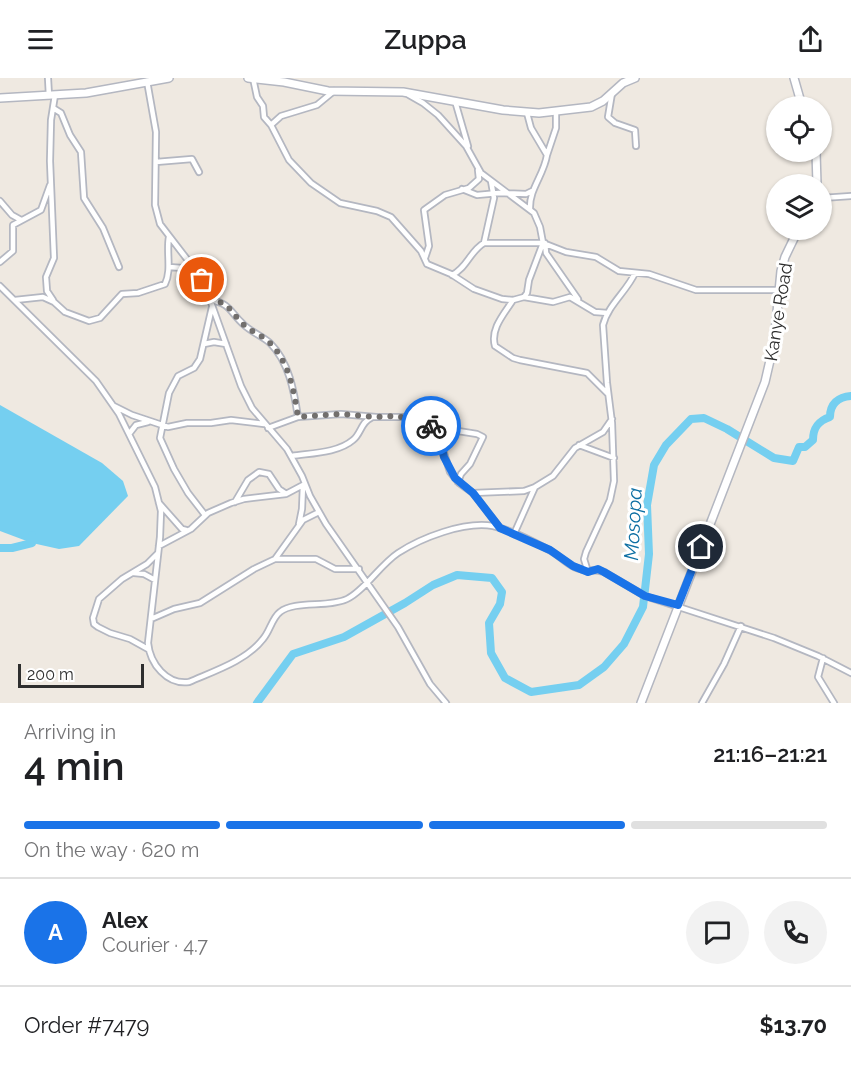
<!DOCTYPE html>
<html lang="en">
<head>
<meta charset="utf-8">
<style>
  :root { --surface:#fff; --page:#f2f2f2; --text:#202124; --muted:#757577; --line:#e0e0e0; --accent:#1a73e8 }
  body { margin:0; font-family:Raleway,sans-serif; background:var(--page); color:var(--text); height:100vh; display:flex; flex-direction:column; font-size:22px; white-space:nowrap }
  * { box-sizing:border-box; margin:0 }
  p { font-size:20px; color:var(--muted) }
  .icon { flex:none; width:33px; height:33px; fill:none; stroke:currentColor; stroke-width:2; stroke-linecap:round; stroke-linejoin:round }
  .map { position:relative; height:625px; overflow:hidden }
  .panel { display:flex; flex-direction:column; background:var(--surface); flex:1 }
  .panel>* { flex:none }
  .tools { position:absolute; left:766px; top:18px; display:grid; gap:12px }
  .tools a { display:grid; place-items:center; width:66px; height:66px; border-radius:50%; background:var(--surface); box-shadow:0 2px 4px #0004; font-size:30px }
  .scale { position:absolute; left:18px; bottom:15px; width:126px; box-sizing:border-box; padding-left:6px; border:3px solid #2e2e2e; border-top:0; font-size:16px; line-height:21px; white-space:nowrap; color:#2e2e2e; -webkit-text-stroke:4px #fff; paint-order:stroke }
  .pin { position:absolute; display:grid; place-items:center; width:51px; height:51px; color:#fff; margin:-26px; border:3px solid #fff; border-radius:50%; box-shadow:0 2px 6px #0007 }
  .courier { position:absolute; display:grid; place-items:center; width:60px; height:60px; margin:-30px; border:4px solid #1a73e8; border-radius:50%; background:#fff; color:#222; box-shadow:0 2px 8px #0007 }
  .overview em { font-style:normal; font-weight:600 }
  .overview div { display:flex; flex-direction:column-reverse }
  .overview { display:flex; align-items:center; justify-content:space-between; height:102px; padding:0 24px }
  h1 { font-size:39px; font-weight:600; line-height:45px }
  .bar { display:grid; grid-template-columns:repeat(4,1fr); gap:9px 6px; align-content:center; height:72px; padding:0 24px }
  .bar i { height:8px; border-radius:4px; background:var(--line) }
  .bar .selected { background:var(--accent) }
  .bar p { grid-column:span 4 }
  .line { display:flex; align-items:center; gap:15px; padding:0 24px; border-top:2px solid var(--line) }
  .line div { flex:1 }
  .round { display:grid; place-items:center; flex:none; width:63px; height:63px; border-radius:32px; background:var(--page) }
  header { display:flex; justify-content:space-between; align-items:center; height:78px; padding:0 24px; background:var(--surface); font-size:27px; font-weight:600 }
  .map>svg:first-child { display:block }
  .water { fill:#75cff0 }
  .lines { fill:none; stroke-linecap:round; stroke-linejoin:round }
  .river { stroke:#75cff0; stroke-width:8 }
  .street-casing { stroke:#b4b7c1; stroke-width:8 }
  .secondary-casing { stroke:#b4b7c1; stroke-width:10 }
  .street { stroke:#fff; stroke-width:4.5 }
  .secondary { stroke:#fff; stroke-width:7 }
  .done { stroke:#726f6d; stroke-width:6; stroke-dasharray:0 10.8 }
  .route { stroke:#1a73e8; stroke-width:8 }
  .labels { text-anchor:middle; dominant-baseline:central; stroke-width:6; stroke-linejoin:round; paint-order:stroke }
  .street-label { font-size:18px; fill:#2e2e2e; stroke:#fff }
  .water-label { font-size:20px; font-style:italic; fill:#0d6fa3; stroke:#fff }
</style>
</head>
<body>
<header><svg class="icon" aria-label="menu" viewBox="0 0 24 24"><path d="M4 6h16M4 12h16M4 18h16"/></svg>Zuppa<svg class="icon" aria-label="share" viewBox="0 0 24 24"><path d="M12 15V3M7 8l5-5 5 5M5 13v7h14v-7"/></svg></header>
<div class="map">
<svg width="851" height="625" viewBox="0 0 851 625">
  <rect width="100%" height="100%" fill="#efe9e1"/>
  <path class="water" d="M0 327 102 385 123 403 128 418 79 468 59 471 32 465 0 453Z"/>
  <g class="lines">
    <path class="river" d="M0 470H12L32 465V457
      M257 625 293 576 344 559 405 525 433 507 457 497 492 500 502 514 500 526 489 545 491 575 505 600 531 614 579 607 604 589 624 566 643 529 649 476 647 427 654 387 666 367 691 341 704 340 727 351 774 380 793 383 799 369H805L813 362C813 350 818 343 830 339 830 326 838 319 851 318"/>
    <defs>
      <path id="street" d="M48 0 49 18
        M253 0 257 19 263 28 264 39 271 47 289 82 311 105 340 125 377 133 391 139 421 173 427 186 451 196 474 211 502 221 513 222 524 219 553 224 570 219 595 234 608 235
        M147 3 156 54 155 127 160 146 203 202 241 308 252 330 287 371 302 398 310 418 326 446 398 549 430 606 446 625
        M612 15 608 39 615 45 635 52 636 68
        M409 17 423 25 438 37 466 68 481 95 534 135 540 149 543 165 529 202 527 215 524 219
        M455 23 468 68
        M53 30 61 35 70 57 81 74 84 120 103 150 119 189
        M527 35 531 50 547 77C544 97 529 111 530 131
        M271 47 281 38 317 27 334 13
        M547 77 556 50V34
        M156 84 192 81 199 94
        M462 111 477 117 499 115 526 116 532 113
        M822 120 851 118
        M0 123 12 137 21 142
        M484 165 494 120 491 103
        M545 165 546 175 578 221
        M425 180 429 168 424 132 445 117 469 110 479 101 478 92
        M0 184 13 173V147L41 132 50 107
        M169 189 196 191
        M452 197C467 190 470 173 484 165H543L566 174 596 179 619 193 649 196 696 212H778
        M0 208 96 303 119 336 155 409 161 433 160 459 148 565C150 586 167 607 189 604 214 593 246 583 263 561 270 553 272 540 280 534 295 522 328 530 347 521 364 513 380 487 398 475 421 460 464 443 493 448 511 452 531 462 547 471 557 475 564 484 574 489 587 495 593 490 604 494L645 518 774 560 818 578 851 595
        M15 222 43 219 54 224 65 234 89 243 100 240 122 216 138 215 165 206C172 192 166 174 169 159
        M53 222 47 213 46 199 54 180 50 83 51 42 55 17
        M210 222C230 225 230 234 243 246 251 254 262 258 270 265 289 284 294 313 298 339
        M513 222C504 236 490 251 495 268L513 280 520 282 587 295 608 316
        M204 266 214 264 226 266
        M114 328 132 337 168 349 187 345H211L231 342 264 346
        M433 349 477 356 483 359 470 386 461 396 458 404
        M268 350 298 339 341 336 376 339H404L430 346 438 356 450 394 459 405 473 415 500 450
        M129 356 136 347 148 344
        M579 367 614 380
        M292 378C311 375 338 375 353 362 361 356 361 344 371 340
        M473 415 524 413 535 409
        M235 424 248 402 259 394 269 396 279 411 285 415
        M159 425 182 451 186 452
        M205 437 188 415 174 391 160 360 169 315 178 298 194 290 200 281 212 229
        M299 446 302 431 303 407
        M514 456 535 409 553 398 575 370 603 354 612 341
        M159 468 191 451 208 435 231 425 244 421 286 416 303 407
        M275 481H316L335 491H359
        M588 494 584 481 586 474 610 422 614 403 612 345 607 305 603 247C608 227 627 213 635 195
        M134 495 144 496 155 502
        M151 541 174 531 200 525 254 491 275 481 303 442 319 434
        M148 571 130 561 110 555 98 549 94 546 93 540 99 521 122 501 147 486 158 475
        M823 580 818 599 834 625
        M702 625 724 586 741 548"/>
      <path id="secondary" d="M248 0 284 4 328 13 403 14 503 32 539 35 591 29 603 23 623 5 635 0
        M794 0 802 28
        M0 20 86 15 169 0
        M816 74 817 106
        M641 625 765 304 774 265 781 193 785 179 798 152"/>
    </defs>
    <use href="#street" class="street-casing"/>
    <use href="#secondary" class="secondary-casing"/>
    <use href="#street" class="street"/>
    <use href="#secondary" class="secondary"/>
  </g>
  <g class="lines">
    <path class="done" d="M202 202 210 222C230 224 230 234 243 246 251 254 262 257 270 265 289 284 294 313 298 339L341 336 376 339 395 338 419 342 431 348"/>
    <path class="route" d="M431 348 438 356 444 379 455 400 473 415 500 450 550 472 573 488 588 494 598 491 604 494 645 518 678 527 701 469"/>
  </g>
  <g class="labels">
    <g class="street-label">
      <text transform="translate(778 234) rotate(-81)">Kanye Road</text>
    </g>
    <g class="water-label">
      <text transform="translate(633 446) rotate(-87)">Mosopa</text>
    </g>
  </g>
</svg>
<div class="tools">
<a><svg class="icon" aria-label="locate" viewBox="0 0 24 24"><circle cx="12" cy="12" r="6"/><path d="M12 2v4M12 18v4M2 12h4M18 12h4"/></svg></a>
<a><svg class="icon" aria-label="layers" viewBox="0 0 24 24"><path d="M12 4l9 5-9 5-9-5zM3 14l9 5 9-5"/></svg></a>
</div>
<div class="scale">200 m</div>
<div class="pin" style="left:202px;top:202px;background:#ea580c"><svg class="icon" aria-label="bag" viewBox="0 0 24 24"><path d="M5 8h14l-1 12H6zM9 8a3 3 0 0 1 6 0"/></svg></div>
<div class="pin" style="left:701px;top:469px;background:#1f2937"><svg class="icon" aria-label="home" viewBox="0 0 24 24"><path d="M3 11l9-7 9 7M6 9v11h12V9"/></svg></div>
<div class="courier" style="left:431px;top:348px"><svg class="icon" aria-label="bike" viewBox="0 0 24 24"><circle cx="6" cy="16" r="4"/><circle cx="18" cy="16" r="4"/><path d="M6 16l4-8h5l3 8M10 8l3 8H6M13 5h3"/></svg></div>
</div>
<section class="panel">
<div class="overview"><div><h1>4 min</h1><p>Arriving in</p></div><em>21:16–21:21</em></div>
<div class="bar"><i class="selected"></i><i class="selected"></i><i class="selected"></i><i></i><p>On the way · 620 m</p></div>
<div class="line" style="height:108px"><b class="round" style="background:var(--accent);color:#fff">A</b><div><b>Alex</b><p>Courier · 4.7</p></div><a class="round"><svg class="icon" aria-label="chat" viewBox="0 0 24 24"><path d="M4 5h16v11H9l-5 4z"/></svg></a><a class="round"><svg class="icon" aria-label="phone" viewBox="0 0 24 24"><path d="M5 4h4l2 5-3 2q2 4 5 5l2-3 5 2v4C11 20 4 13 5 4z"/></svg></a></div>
<div class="line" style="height:78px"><div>Order #7479</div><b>$13.70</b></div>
</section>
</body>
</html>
